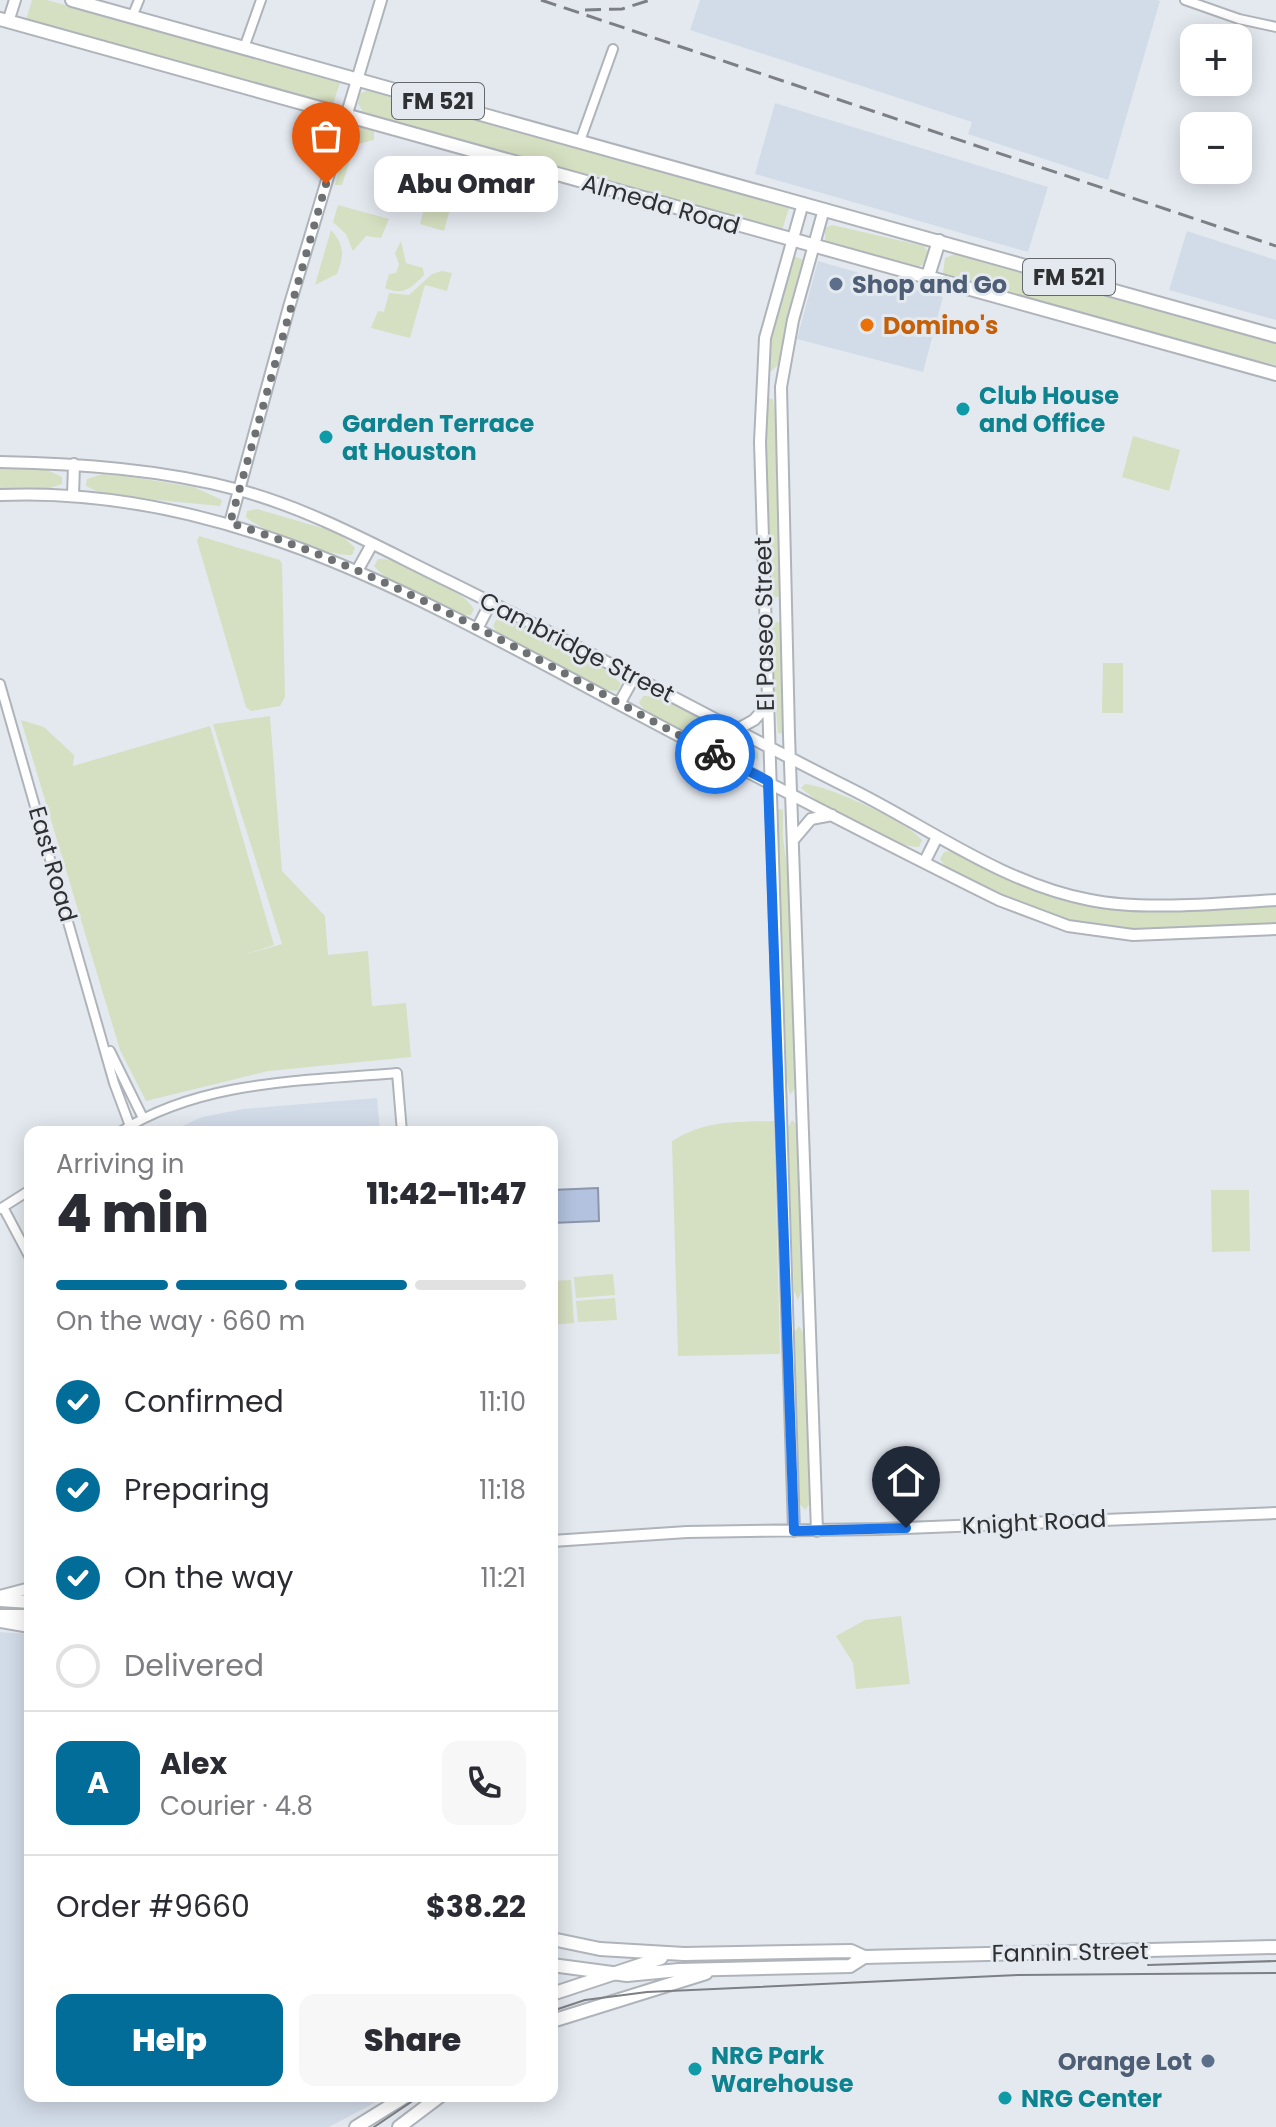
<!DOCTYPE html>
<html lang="en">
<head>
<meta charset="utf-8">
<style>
  :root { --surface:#fff; --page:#f7f7f7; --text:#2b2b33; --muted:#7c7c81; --line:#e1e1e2; --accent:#036d9a }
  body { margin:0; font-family:Poppins,sans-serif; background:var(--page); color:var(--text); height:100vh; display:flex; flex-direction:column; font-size:30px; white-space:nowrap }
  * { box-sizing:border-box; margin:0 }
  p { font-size:26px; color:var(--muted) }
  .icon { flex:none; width:44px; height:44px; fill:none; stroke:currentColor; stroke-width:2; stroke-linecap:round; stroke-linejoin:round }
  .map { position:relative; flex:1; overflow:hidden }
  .panel { position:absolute; left:24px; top:1126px; width:534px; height:976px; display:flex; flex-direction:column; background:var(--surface); border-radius:16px; box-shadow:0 4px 20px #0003 }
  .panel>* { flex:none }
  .controls { position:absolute; left:1180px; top:24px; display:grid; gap:16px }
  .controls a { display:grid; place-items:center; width:72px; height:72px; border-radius:16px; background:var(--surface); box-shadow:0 4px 20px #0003; font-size:40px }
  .pin { position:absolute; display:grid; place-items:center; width:68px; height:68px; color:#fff; margin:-82px -34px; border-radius:50% 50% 50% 0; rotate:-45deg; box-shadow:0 0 8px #0007 }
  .pin .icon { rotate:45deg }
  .courier { position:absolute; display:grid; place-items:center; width:80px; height:80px; margin:-40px; border:6px solid #1a73e8; border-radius:50%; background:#fff; color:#222; box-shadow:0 2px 10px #0007 }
  .bubble { position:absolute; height:56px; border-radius:16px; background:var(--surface); box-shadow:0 4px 20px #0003; font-size:26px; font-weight:800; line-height:56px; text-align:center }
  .overview em { font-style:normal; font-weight:800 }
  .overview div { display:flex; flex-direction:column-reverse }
  .overview { display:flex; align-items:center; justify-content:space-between; height:136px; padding:0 32px }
  h1 { font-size:52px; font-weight:800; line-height:60px }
  .bar { display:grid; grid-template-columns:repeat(4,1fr); gap:12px 8px; align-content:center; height:96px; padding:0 32px }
  .bar i { height:10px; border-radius:6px; background:var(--line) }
  .bar .selected { background:var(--accent) }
  .bar p { grid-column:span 4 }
  .line { display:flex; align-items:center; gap:20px; padding:0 32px; border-top:2px solid var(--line) }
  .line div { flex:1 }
  .round { display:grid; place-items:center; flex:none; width:84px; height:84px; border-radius:16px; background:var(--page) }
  ol { padding:0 32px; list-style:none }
  li { display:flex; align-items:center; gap:24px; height:88px }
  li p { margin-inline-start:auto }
  li .icon { padding:8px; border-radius:50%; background:var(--accent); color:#fff; stroke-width:4 }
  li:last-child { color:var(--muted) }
  li i { width:44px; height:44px; border:4px solid var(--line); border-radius:50% }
  .cta { display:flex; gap:16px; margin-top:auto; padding:16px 32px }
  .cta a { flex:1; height:92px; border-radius:16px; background:var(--accent); color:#fff; font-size:32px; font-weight:800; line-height:92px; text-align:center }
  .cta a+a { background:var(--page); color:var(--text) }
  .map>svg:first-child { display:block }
  .built { fill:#d2dce8 }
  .green { fill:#d5dfc1 }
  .water { fill:#b3c2de; stroke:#8b96aa; stroke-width:2 }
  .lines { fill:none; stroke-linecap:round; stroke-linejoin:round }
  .minor-casing { stroke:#afb4bb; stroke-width:12 }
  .tertiary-casing { stroke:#afb4bb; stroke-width:14 }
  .primary-casing { stroke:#afb4bb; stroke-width:16 }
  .minor { stroke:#fff; stroke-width:8 }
  .tertiary { stroke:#fff; stroke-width:10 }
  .primary { stroke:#fff; stroke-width:12 }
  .tram { stroke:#7c7f84; stroke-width:2 }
  .rail { stroke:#7c7f84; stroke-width:3; stroke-dasharray:16 8; stroke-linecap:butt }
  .done { stroke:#6e7174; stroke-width:8; stroke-dasharray:0 14.4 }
  .route { stroke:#1a73e8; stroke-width:10 }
  .service-dot { fill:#5c6f8a; stroke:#e4e9f0; stroke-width:3 }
  .food-dot { fill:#e8710a; stroke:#e4e9f0; stroke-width:3 }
  .culture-dot { fill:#0f9aa8; stroke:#e4e9f0; stroke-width:3 }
  .labels { text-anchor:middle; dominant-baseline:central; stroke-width:6; stroke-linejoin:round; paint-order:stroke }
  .shield { fill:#e4e9f0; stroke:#65686b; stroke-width:2 }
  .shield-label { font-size:22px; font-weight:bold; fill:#2e3032 }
  .street-label { font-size:24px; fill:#2e3032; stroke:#e4e9f0 }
  .service-label { font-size:24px; font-weight:bold; fill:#4e5e75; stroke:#e4e9f0; text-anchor:start }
  .food-label { font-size:24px; font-weight:bold; fill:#c56008; stroke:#e4e9f0; text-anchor:start }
  .culture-label { font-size:24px; font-weight:bold; fill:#0d838f; stroke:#e4e9f0; text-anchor:start }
</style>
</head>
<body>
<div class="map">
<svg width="1276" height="2127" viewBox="0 0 1276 2127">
  <rect width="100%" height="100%" fill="#e4e9f0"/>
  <path class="built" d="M700 0H1157L1160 1 1108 180 968 134 972 122 690 30Z
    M775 103 1048 187 1028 252 755 174Z
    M1187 231 1276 260V320L1169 290Z
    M818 261 943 297 923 372 797 339Z
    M377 1098 380 1132H169L202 1117 243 1109Z
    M0 1632 30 1634V2096H387L329 2127H0Z"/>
  <path class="green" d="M32 0H47L340 83 333 104H326L26 20Z
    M367 90 789 208 782 230 366 116 358 104 360 94Z
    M358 126 374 131V140L355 145 342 185H335L350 128Z
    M433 176 457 183 444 231 420 224Z
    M338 205 389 219 381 238 366 236 353 251 346 234 333 222Z
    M832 225 924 246 929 254 927 262 915 269 825 242V228Z
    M331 230C345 246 344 256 337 274L315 285Z
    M401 241 406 263 423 268 424 275C411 288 404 296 385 288L389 274 396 273 399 264 395 253Z
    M955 254 1276 344V365L1191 346 949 278 943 273 945 258Z
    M793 256 804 260 778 365 770 372C762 342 784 287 793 256Z
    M442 271 452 273 447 291 425 285 410 338 371 328 378 311 384 312 389 293 409 295 432 274Z
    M768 398 773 399 775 412 781 577 780 596 773 598 764 434V411Z
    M1133 436 1180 450 1169 491 1122 477Z
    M0 468 45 469 62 477V484L44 490H0Z
    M106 473 194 487 222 500 220 506 104 495 86 486 87 479Z
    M257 509 339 533 355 548 352 555C330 557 262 532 246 517L247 511Z
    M199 536 280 560 282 564 285 697 280 706 251 711 246 707 197 541Z
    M378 559C403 558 461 588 474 609L471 615H459L389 581 374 566Z
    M496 620C524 619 604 662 621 684L617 691 598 689 498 634 493 626Z
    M774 621 780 623 783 734 778 733 770 640Z
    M1103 663H1123V713H1102Z
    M643 696C670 694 728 729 751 745L758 752V759L741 757 649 715 639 703Z
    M270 716 282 871 325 916 328 955 368 951 372 1006 406 1003 411 1057 268 1071 146 1101 120 1050 21 720 44 727 74 755 73 766 210 726 274 945 243 955 282 944 213 724Z
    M805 784C829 786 908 822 922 840L919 847C888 847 825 809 801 788Z
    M778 809 783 810V838L790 888 796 1087 790 1095 785 1070Z
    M955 850 1072 900 1276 904V923C1171 934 1083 938 986 889 970 881 950 875 940 859L944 852Z
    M792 1120 798 1126 803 1287 798 1300 794 1291 787 1130Z
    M774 1121 780 1354 678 1356 672 1141C705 1120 736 1122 774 1121Z
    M1211 1190H1249L1250 1251 1212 1252Z
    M613 1274 615 1295 576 1298 574 1277Z
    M571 1280 574 1323 552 1325V1281Z
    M615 1298 617 1320 578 1322 576 1301Z
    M799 1326 804 1334 812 1501 805 1510 799 1503 794 1333Z
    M901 1616 910 1684 856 1689 853 1663 836 1636 865 1620Z"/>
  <path class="water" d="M598 1188 599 1221 552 1223V1190Z"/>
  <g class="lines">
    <defs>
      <path id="minor" d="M1185 0 1239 19 1276 27
        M132 17 139 0
        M244 48 261 0
        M580 141 613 49
        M0 684 114 1083 130 1126
        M110 1051 143 1118
        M120 1132C201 1080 304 1081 397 1073L402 1132
        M3 1207 30 1258
        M0 1209 30 1190"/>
      <path id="tertiary" d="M8 22 15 0
        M0 462C80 464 161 469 239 490 313 510 380 548 448 581 584 648 717 722 853 790 929 828 1004 884 1090 900 1144 911 1220 903 1276 900
        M0 495C227 485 423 600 617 703 743 770 870 836 999 900L1068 926 1133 935 1276 929
        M73 496 74 464
        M230 523 289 307 381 0
        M357 571 372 544
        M477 629 491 602
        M619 704 634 677
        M736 730 754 720 766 707
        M794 839 811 819 832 815
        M925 861 937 837
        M794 1531 760 442 765 338 803 203
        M817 1531 789 735 781 387 793 320 824 209
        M552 1541 687 1532 881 1529 1276 1513
        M0 1596 30 1588
        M0 1615H30"/>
      <path id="primary" d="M72 0 1276 336
        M0 19 1276 374
        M928 276 939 241
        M0 1600 30 1602
        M0 1621 30 1626
        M552 1939 600 1949 684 1954 851 1951 864 1957 1276 1947
        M552 1965 627 1975 679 1970 850 1966 864 1957
        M552 1994 661 1958
        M552 2021 706 1973
        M356 2127 406 2096
        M399 2127 440 2096"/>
    </defs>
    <use href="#minor" class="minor-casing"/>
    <use href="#tertiary" class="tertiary-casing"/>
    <use href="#primary" class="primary-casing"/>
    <use href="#minor" class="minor"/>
    <use href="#tertiary" class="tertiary"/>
    <use href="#primary" class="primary"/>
    <path class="tram" d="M1148 1965 1276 1961
      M552 2011 585 2000 647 1992 1018 1975 1276 1973
      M374 2127 420 2096"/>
    <path class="rail" d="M541 0 1276 246
      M585 10 622 9 650 0"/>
  </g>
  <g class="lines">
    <path class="done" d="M326 184 230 523C401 576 557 672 715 754"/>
    <path class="route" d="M715 754 768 781 794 1531 906 1528"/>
  </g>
  <g class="service-dot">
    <circle cx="836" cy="284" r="8"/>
    <circle cx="1208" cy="2061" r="8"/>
  </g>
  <circle class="food-dot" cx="867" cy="325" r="8"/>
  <g class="culture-dot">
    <circle cx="963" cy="409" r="8"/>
    <circle cx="326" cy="437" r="8"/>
    <circle cx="695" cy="2069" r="8"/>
    <circle cx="1005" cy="2098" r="8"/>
  </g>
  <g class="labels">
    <g class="shield">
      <rect x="392" y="83" width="92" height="36" rx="6"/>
      <rect x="1023" y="259" width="92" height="36" rx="6"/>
    </g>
    <g class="shield-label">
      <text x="438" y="101">FM 521</text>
      <text x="1069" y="277">FM 521</text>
    </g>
    <g class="street-label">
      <text transform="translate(661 204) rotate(16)">Almeda Road</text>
      <text transform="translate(764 624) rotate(-91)">El Paseo Street</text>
      <text transform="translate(577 647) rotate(27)">Cambridge Street</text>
      <text transform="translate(53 864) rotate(74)">East Road</text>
      <text transform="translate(1034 1522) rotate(-3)">Knight Road</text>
      <text transform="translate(1070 1952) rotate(-1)">Fannin Street</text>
    </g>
    <g class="service-label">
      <text x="852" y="284">Shop and Go</text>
      <text x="1192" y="2061" text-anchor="end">Orange Lot</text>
    </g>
    <g class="food-label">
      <text x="883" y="325">Domino's</text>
    </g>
    <g class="culture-label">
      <text x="979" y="395">Club House<tspan x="979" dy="28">and Office</tspan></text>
      <text x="342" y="423">Garden Terrace<tspan x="342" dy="28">at Houston</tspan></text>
      <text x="711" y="2055">NRG Park<tspan x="711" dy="28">Warehouse</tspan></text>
      <text x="1021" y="2098">NRG Center</text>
    </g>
  </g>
</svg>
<div class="controls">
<a>+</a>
<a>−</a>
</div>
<div class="pin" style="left:326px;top:184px;background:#ea580c"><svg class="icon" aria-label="bag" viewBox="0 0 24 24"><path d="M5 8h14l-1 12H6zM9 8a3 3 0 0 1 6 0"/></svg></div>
<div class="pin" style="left:906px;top:1528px;background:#1f2937"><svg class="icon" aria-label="home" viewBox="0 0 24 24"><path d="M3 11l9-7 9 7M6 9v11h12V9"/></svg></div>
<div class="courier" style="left:715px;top:754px"><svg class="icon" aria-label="bike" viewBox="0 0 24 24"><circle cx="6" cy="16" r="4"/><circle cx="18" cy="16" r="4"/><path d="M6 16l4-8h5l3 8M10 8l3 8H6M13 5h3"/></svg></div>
<div class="bubble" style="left:374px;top:156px;width:184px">Abu Omar</div>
<section class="panel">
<div class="overview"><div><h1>4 min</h1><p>Arriving in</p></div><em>11:42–11:47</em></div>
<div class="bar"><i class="selected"></i><i class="selected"></i><i class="selected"></i><i></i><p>On the way · 660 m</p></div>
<ol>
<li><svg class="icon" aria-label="check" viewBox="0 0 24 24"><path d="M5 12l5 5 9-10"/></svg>Confirmed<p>11:10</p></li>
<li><svg class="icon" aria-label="check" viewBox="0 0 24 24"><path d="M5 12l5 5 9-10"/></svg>Preparing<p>11:18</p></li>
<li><svg class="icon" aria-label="check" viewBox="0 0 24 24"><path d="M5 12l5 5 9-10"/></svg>On the way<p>11:21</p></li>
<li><i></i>Delivered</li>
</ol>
<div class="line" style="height:144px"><b class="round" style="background:var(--accent);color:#fff">A</b><div><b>Alex</b><p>Courier · 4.8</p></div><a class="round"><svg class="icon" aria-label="phone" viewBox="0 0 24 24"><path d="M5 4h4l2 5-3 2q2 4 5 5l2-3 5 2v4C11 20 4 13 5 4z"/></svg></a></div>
<div class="line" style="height:104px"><div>Order #9660</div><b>$38.22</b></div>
<div class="cta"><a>Help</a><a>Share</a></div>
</section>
</div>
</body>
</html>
